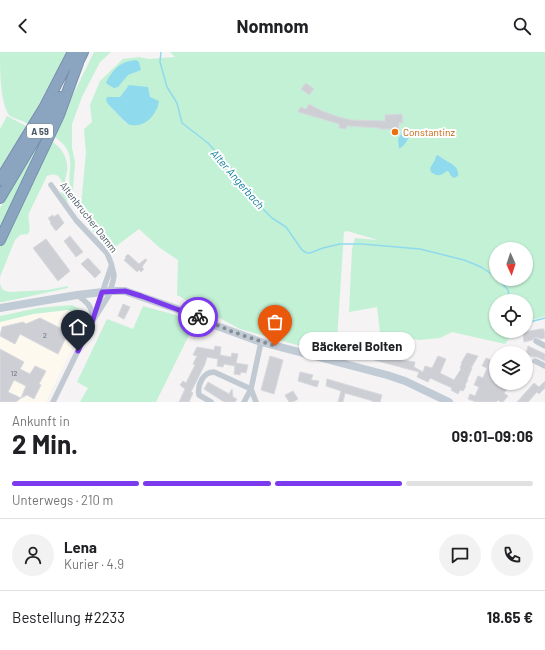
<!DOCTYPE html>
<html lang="de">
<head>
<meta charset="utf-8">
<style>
  :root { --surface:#fff; --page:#f2f2f2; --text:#202124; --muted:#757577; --line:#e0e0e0; --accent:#7c3aed }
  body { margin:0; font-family:Barlow,sans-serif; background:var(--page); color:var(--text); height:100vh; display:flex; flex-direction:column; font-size:15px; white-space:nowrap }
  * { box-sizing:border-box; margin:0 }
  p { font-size:13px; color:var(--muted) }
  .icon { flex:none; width:22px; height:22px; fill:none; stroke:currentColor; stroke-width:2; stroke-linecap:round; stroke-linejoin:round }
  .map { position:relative; height:350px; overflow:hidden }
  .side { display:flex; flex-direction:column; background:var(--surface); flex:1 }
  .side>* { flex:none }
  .needle { width:26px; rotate:177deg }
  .fabs { position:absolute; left:489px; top:190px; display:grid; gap:8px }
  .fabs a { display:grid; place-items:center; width:44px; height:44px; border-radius:50%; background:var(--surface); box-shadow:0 1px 3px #0004; font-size:20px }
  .pin { position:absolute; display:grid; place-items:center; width:34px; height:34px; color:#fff; margin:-41px -17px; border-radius:50% 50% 50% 0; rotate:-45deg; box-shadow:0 0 4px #0007 }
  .pin .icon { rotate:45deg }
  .courier { position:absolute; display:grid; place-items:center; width:40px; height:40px; margin:-20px; border:3px solid #7c3aed; border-radius:50%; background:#fff; color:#222; box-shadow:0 1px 5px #0007 }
  .bubble { position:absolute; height:28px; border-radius:14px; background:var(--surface); box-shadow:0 1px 3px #0004; font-size:13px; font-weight:700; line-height:28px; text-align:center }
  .headline em { font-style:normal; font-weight:700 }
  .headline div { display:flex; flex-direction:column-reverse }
  .headline { display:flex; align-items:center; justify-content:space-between; height:68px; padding:0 12px }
  h1 { font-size:26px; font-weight:700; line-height:30px }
  .bar { display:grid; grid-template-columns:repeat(4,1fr); gap:6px 4px; align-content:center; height:48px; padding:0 12px }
  .bar i { height:5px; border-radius:3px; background:var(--line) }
  .bar .active { background:var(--accent) }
  .bar p { grid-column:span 4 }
  .line { display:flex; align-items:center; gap:10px; padding:0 12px; border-top:1px solid var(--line) }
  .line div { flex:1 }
  .round { display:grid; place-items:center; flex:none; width:42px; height:42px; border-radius:21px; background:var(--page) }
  header { display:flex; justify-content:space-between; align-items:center; height:52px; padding:0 12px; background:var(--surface); font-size:18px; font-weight:700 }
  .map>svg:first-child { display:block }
  .commercial { fill:#fdf9ef }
  .green { fill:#c3f1d5; fill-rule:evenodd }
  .water { fill:#90daee }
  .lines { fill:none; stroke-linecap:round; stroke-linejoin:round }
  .stream { stroke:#90daee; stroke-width:1.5 }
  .building { fill:#cdcfd5; stroke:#d7d9de }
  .motorway-casing { stroke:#7690ad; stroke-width:12 }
  .minor { stroke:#c1cad2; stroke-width:5.5 }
  .secondary { stroke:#c1cbd6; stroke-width:8 }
  .motorway { stroke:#8ba5c1; stroke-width:10 }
  .done { stroke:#868d94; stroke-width:4; stroke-dasharray:0 7.2 }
  .route { stroke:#7c3aed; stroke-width:5 }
  .food-dot { fill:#e8710a; stroke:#fff; stroke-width:1.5 }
  .labels { text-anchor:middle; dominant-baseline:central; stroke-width:4; stroke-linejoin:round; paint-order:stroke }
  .number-label { font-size:8px; fill:#6b747e }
  .shield { fill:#fff; stroke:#808990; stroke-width:1 }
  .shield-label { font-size:9px; font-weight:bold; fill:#4a5661 }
  .food-label { font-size:10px; fill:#c56008; stroke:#fff; text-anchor:start }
  .street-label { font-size:10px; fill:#4a5661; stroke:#fff }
  .water-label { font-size:11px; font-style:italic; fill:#0c7c9b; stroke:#fff }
</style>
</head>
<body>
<header><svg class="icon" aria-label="back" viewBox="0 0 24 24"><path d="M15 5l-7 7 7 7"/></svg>Nomnom<svg class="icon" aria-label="search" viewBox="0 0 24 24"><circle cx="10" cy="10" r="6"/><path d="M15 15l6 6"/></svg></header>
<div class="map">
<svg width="545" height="350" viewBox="0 0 545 350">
  <rect width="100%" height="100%" fill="#f5f3f3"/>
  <path class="commercial" d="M68 258 79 262 83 274 46 350H0V270L33 262Z"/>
  <path class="green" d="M0 0H67L28 72C22 68 15 67 10 64 0 53 0 17 0 0Z
    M94 0H111L100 10 82 45 72 72V96L75 110 72 151C71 147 70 142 70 138 67 115 79 100 53 84Z
    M170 0H545V264L526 270V249H496V279H515L505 292 452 280 440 286 418 288 380 280 377 255 349 260 352 197 355 186 378 188 347 179 344 180 336 304 240 277 177 243 178 208 160 196 139 177 115 195 97 185 80 163 86 101 84 77 92 70 90 53 100 29 123 7 139 5 149 7 175 5ZM148 41 150 45 127 72 108 52 110 45H120ZM496 197H526V227H496Z
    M7 64 26 74 0 116V77Z
    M49 74 0 181V156Z
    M50 88C61 95 69 106 67 120 66 124 65 127 65 130 64 138 67 145 68 153 66 150 62 145 61 141 61 138 62 134 62 131 60 122 53 121 47 124L29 161C27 169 32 175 28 182L20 183 15 188 0 225V193Z
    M0 232 3 238 9 240 47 238 68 234V236L3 250H0Z
    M72 253C81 257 86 262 86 272L76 294 74 293C80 281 86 276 79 262L68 258 33 262 0 270V264L38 256Z
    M143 254 176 263 195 271 156 350H80L88 336 77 330 107 267 133 277Z"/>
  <path class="water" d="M136 8 139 10 141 18 128 23 118 35 114 36 107 32 106 30C115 16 119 10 136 8Z
    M129 33 148 35 150 45 159 49C158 52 158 56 156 58 152 68 139 77 128 72 124 69 112 56 108 52L106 48 107 45H120Z
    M407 75 410 77C411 84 405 94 399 97L398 87 401 82 402 77Z
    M438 103C445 110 460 112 458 124L454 126 451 124 449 120 447 119C440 124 438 125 431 120L430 116 435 108 436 104Z"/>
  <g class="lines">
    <path class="stream" d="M161 0 160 10 167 35 177 51 182 71 208 91 240 126 259 153 272 166 286 175 302 198 307 201H310L323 196 340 192H362L420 197 464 208 481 215 496 225
      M498 227 508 238 510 249
      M526 271 545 266"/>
  </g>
  <path class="building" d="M306 31 314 37 309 43 301 37Z
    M309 52 322 59 339 65 351 68 385 69V63L402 62 403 71H399V82H391V77H380V76L347 74 346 77 339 76V72L298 60 300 55 306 57Z
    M58 162 64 171 56 179 50 171 51 170 48 166 53 163 54 165Z
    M70 184 83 200 76 205 64 189Z
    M46 187 70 219 58 229 33 196Z
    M128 202 139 212 145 207 147 208 142 215 144 217 141 220 139 218 137 220 124 208 126 206 125 205Z
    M88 206 101 220 95 226 81 212Z
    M123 252 130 255 124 267 118 264Z
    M71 263 80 267 82 273 77 281 72 283 68 281 58 302 20 282 15 292 0 284 2 275 23 270 26 272 40 266 60 276 66 264Z
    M541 277H544L545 286 541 287 536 285 532 288 524 290 523 280Z
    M380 288 403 295 401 304 403 305 402 308 415 310 414 315 423 320 425 314 432 316 438 304 446 307 440 321 454 328 461 317 460 316 462 311H461L467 301 478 304 471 316H472L467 328H468L465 333 466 334 463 339 460 338 458 342 451 338 452 336 430 326 428 330 417 325 419 320 374 308Z
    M350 293 364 297 362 304 348 300Z
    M215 294 221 295 220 303 231 305 232 301 238 302 236 311 248 313 246 321 241 320 240 323 234 322 235 314 224 312 223 315 217 314 218 307 207 305 205 312 191 340 193 341 189 350H179L185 337 180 333 183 329 186 331 195 313 193 312 197 304 193 303 197 295 214 298Z
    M528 294 545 302V309L537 305H533L526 302Z
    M0 297 24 310 20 317 30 322 35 314 46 319 39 332 41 333 34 347 27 343 21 346 26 334 14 328 8 340 21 346 16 350H0Z
    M270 304 283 308 274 342 261 338Z
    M486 306 496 310V331H512L504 341 508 344 503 350H500L498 348 496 350H476L468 347 470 342 475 344 479 335 474 333 478 324 483 326 487 316 482 314Z
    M300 320 313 323 311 328 319 329 317 335 298 329Z
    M327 327 382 343 380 350H372L373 349 345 341 343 350H338L341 339 326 334Z
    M545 329V336L539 342 537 340 528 350H517L534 331 539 335Z
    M208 330 229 342 232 337 233 345 237 347 235 350H224L204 337Z
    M293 339 298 347 293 350H289L285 343Z"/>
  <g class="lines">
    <defs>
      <path id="motorway" d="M75 16 83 0
        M0 128 44 56 73 0
        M0 146 60 45
        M0 188 59 63 78 11"/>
    </defs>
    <use href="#motorway" class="motorway-casing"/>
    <path class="minor" d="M51 133 76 168 107 201 111 211 114 223 113 229 109 243 92 270 53 350
      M77 243C85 249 92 253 92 264
      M94 265 111 215
      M536 289 545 294
      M535 309 545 314
      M251 337 256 350
      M211 350 199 343C197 333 203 320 214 320L251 337
      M244 350 251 337 261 290"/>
    <path class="secondary" d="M0 256 77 243 111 239H125L177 257 217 274 261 290 387 323 405 329 449 350"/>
    <use href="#motorway" class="motorway"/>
  </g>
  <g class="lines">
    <path class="done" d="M198 265 233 280 275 294"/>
    <path class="route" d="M78 299 92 270 102 240 125 239 141 244 198 265"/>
  </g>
  <circle class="food-dot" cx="395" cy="80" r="4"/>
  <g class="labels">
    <g class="number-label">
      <text x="45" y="283">2</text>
      <text x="14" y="321">12</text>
    </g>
    <rect class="shield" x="27" y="72" width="26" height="14" rx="3"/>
    <g class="shield-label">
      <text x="40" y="79">A 59</text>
    </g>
    <g class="food-label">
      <text x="403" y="80">Constantinz</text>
    </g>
    <g class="street-label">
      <text transform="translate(89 165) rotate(52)">Altenbrucher Damm</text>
    </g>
    <g class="water-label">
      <text transform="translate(238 127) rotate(49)">Alter Angerbach</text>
    </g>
  </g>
</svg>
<div class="fabs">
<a><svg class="needle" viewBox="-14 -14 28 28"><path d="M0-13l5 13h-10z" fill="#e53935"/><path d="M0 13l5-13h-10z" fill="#757577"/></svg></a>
<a><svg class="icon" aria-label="locate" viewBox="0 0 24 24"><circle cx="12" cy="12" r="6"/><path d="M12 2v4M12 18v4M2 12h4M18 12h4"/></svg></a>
<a><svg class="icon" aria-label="layers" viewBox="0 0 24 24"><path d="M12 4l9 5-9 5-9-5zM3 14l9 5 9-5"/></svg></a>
</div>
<div class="pin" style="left:275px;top:294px;background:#ea580c"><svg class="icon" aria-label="bag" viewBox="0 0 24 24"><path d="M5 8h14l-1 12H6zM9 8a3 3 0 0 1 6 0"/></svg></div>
<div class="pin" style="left:78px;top:299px;background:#1f2937"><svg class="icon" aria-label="home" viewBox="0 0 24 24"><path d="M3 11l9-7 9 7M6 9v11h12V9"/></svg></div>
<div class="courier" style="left:198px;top:265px"><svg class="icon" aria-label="bike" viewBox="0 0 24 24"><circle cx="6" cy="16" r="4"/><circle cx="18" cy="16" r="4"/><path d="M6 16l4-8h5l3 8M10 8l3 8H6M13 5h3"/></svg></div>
<div class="bubble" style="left:299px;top:280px;width:116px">Bäckerei Bolten</div>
</div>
<section class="side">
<div class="headline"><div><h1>2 Min.</h1><p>Ankunft in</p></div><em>09:01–09:06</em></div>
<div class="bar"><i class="active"></i><i class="active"></i><i class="active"></i><i></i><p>Unterwegs · 210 m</p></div>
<div class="line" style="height:72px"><a class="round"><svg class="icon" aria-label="person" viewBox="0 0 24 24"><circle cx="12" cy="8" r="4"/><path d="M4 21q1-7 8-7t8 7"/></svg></a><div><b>Lena</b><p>Kurier · 4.9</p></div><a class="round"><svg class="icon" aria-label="chat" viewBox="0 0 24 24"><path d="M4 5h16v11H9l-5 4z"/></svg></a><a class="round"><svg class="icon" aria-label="phone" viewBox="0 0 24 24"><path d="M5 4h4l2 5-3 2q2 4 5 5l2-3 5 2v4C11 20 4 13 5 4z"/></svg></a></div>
<div class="line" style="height:52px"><div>Bestellung #2233</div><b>18.65 €</b></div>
</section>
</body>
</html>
